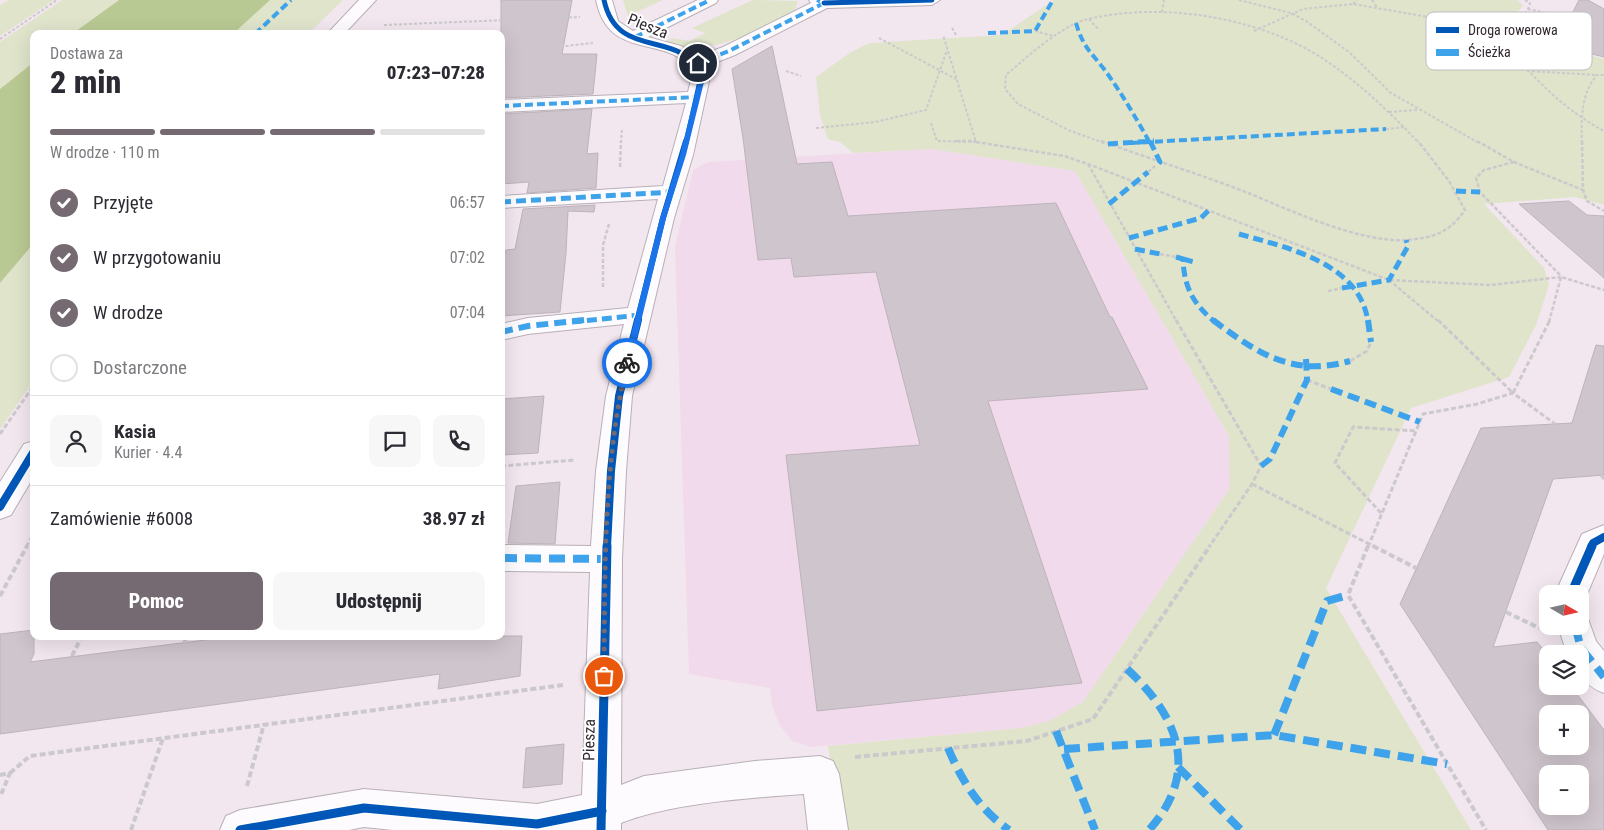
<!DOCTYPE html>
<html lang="pl">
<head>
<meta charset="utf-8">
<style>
  :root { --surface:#fff; --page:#f7f7f7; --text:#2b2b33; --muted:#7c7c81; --line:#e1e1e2; --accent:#756a72 }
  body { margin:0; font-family:"Roboto Condensed",sans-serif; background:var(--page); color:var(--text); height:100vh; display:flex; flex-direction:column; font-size:19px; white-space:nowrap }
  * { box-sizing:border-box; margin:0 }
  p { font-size:16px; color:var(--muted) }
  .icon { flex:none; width:28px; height:28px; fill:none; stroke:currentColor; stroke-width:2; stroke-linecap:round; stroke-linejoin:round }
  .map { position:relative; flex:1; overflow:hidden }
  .details { position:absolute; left:30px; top:30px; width:475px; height:610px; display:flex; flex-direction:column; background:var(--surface); border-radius:10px; box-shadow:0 5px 20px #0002 }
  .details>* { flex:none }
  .needle { width:32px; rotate:99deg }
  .buttons { position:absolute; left:1539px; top:585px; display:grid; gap:10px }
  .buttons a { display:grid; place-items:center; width:50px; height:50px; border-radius:10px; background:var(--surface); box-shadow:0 5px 20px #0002; font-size:25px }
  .pin { position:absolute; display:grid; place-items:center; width:42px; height:42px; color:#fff; margin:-21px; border:2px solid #fff; border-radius:50%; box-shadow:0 1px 5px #0007 }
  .courier { position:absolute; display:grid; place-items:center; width:50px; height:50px; margin:-25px; border:4px solid #1a73e8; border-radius:50%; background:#fff; color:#222; box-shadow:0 1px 6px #0007 }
  .head em { font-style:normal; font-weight:800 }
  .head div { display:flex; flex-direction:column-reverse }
  .head { display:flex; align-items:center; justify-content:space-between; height:85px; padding:0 20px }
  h1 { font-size:32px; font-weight:800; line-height:38px }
  .bar { display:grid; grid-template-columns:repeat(4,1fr); gap:8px 5px; align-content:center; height:60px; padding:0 20px }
  .bar i { height:6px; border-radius:4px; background:var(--line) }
  .bar .selected { background:var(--accent) }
  .bar p { grid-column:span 4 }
  .line { display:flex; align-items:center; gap:12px; padding:0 20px; border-top:1px solid var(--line) }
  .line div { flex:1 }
  .round { display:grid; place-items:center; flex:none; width:52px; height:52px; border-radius:10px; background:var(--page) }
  ol { padding:0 20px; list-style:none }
  li { display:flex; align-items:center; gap:15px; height:55px }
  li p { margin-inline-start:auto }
  li .icon { padding:5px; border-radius:50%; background:var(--accent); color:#fff; stroke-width:4 }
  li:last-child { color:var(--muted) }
  li i { width:28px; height:28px; border:2px solid var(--line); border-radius:50% }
  .primary-button { display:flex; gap:10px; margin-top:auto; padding:10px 20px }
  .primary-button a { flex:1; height:58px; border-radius:10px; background:var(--accent); color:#fff; font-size:20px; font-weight:800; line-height:58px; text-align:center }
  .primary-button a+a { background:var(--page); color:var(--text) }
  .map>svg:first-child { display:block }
  .built { fill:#f1daeb }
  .green { fill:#dfe4cb }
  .water { fill:#b9c993 }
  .building { fill:#cfc5cc; stroke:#bdb3bb; fill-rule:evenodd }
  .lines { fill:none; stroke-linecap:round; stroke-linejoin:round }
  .minor-casing { stroke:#b9b0b7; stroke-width:2 }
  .path-far3 { stroke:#ccc9cc; stroke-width:2; stroke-dasharray:3 2; stroke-linecap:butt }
  .path-far2 { stroke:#ccc9cc; stroke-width:2.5; stroke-dasharray:4 2; stroke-linecap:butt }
  .path-far1 { stroke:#ccc9cc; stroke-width:3; stroke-dasharray:5 2.5; stroke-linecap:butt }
  .path { stroke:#ccc9cc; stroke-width:4; stroke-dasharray:6 3; stroke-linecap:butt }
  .minor { fill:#fdfbfd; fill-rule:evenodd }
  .quiet-far3 { stroke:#3ea3eb; stroke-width:4; stroke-dasharray:8 4; stroke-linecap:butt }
  .quiet-far2 { stroke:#3ea3eb; stroke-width:5; stroke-dasharray:10 5; stroke-linecap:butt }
  .quiet-far1 { stroke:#3ea3eb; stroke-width:6; stroke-dasharray:12 6; stroke-linecap:butt }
  .quiet { stroke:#3ea3eb; stroke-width:8; stroke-dasharray:16 8; stroke-linecap:butt }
  .cycleway-far3-casing { stroke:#fff; stroke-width:7 }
  .cycleway-far2-casing { stroke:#fff; stroke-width:9 }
  .cycleway-far1-casing { stroke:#fff; stroke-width:11 }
  .cycleway-casing { stroke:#fff; stroke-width:12 }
  .cycleway-far3 { stroke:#0057b8; stroke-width:5 }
  .cycleway-far2 { stroke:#0057b8; stroke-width:6 }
  .cycleway-far1 { stroke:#0057b8; stroke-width:8 }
  .cycleway { stroke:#0057b8; stroke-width:9 }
  .route { fill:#1a73e8 }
  .done { stroke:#756a72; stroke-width:5; stroke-dasharray:0 9 }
  .labels { text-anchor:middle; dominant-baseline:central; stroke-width:4; stroke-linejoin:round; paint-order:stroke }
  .street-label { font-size:16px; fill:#31282f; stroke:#fff }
  .key { fill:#fff; stroke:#c1bec1; stroke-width:1 }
  .key-label { font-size:14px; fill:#31282f }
</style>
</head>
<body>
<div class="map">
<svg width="1604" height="830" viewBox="0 0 1604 830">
  <rect width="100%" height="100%" fill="#f2e6ef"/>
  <path class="built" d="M932 149 1075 171 1229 436 1230 488 1083 702 1049 721 1022 728 812 747 792 741 779 724 772 705 770 688 689 674 675 247 693 170 708 162Z"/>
  <path class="green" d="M9 0H54L0 36V5Z
    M62 0H119L72 34H34V62L0 89V42Z
    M270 0H343L308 34H233Z
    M623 0H663L628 16Z
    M753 0 798 1 795 10C754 32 712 58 665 42L672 38 690 41 705 33 692 28Z
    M1054 0H1517L1523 5 1501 34 1604 59V205L1575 197 1484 204 1544 268 1549 285 1536 325 1509 377 1411 408 1326 588 1471 830H842L828 746 1022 728 1049 721 1083 702 1230 488 1229 436 1075 171 932 149 853 153 840 142 828 139 820 115 816 77 851 52 870 43 1002 35Z
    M34 243V380L0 429V283Z"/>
  <path class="water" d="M119 0H270L233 34H72Z
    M34 62V243L0 283V89Z"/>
  <path class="building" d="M501 0H572L562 54H597L593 94 501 98 503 65H501Z
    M1579 0H1588L1604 9V57L1556 45Z
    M772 46 797 164 832 162 848 216 1056 203 1110 317H1112L1148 389 988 401 1082 683 817 711 786 455 920 445 876 272 794 277 791 258 758 260 743 138 732 69Z
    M592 109 587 154 598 153 596 188 527 193 529 182 501 184V114Z
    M1569 201 1587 215 1604 216V278L1519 204Z
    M595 205 594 212 568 211 566 253 560 312 501 316V268L506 250 515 249 523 209Z
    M1596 345 1604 346V475L1553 479 1493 647 1537 642 1548 655V686H1571L1604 730V830H1548L1400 604 1481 428 1572 423ZM1548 714H1580V746H1548ZM1548 774H1580V806H1548Z
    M544 396 538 453 501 455V399Z
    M560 482 555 544 508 543 516 486Z
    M34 630V654L30 662 237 636H522L520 676 438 689 440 674 0 734V634Z
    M564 744 562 784 523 788 526 748Z"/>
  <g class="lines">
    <defs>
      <path id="minor" d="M359 0H376L344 34H327Z
        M596 0H612L618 21 633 31 698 0H718L716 3 648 37 681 46 699 56 723 47 811 3 809 0H940L932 5 827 8 735 55 707 66 711 72 693 155 674 218 632 396 626 471 622 559 621 785 644 776 755 761 820 756 833 761 839 774 848 830H808L804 794C748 798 672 803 621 823V830H393L364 827 349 830H220L226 816 240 810 364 789 537 804 582 795 590 572 501 571V545L591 546 596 471 606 396 624 324 528 334 501 340V324L528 318 628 308 658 199 501 208V196L663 186 686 103 501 112V100L688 92 693 72C669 32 609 64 596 0Z
        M34 441V476L11 515 0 519V482L24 444Z
        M1604 525V554L1583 604 1580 605V594H1555L1582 534Z
        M1580 613 1587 616 1596 641 1604 651V693C1583 685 1580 675 1580 654H1567L1558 626H1580Z"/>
    </defs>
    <use href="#minor" class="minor-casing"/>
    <path class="path-far3" d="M1239 0 1291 13 1306 21 1349 52 1391 93 1479 143
      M1372 0 1377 7
      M1525 0 1530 3 1528 9 1503 41C1532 77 1563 109 1604 131
      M1353 4 1357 0
      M1528 9 1570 18
      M1162 12 1164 0
      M1089 19 1099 30
      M384 25 580 17
      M952 28 956 35
      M1035 31 1053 36
      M1254 31 1303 9 1353 4 1510 31
      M879 38 956 79
      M0 39 57 0
      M501 53 593 43
      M786 71 801 76
      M1527 71 1597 75
      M1389 112 1417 110
      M931 123 937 141 976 142 943 35
      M816 128 875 122 926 110 947 50
      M1386 129 1405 127
      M976 142 981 143
      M621 143 622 128
      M1104 143 1068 130 1018 104 1005 89 1006 75C1028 56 1050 36 1076 23 1090 16 1131 12 1147 12 1206 11 1272 26 1322 58 1357 81 1390 112 1419 143
      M1582 143C1581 119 1581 93 1597 75H1604"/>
    <path class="path-far2" d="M956 141H976
      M1101 141C1150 159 1200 174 1248 193 1292 211 1360 243 1407 240 1434 238 1450 232 1465 210L1449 181 1418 141
      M1477 141 1514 162 1583 190
      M1582 141 1583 190 1587 201 1604 211
      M976 142 1064 156 1088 164 1389 280 1491 285 1561 277
      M1514 162 1484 170 1476 178 1480 192 1561 276
      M1088 164 1177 322
      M620 167 621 141
      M1148 172 1155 166
      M1160 254 1176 257
      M1389 280 1439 322
      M603 287V245L609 224
      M1328 291 1342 288
      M1549 322 1561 277 1604 290"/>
    <path class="path-far1" d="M1176 320 1261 466 1252 484 1209 547
      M1438 320 1513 393 1550 320
      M1350 361 1367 351 1371 342
      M1307 380 1331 389
      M0 434 34 385
      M501 466 575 460
      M1601 475 1604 479
      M1252 484 1375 547
      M1381 513 1335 463 1353 427 1417 431
      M26 547 34 533
      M1368 547 1423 414 1477 404 1513 393 1555 424"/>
    <path class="path" d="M1368 546 1348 595 1486 830
      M1373 546 1416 568
      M0 596 27 546
      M1506 612 1539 628
      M184 643 187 636
      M72 656 82 636
      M855 757 1027 741 1093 719 1210 546
      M10 773 30 756 563 685
      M0 775 10 773 0 797
      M247 786 264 724
      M131 830 163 738"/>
    <use href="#minor" class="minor"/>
    <path class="quiet-far3" d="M1076 23C1083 47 1090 51 1104 69 1121 92 1136 118 1150 143
      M988 33 1035 31 1053 0
      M255 34 291 0
      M635 37 710 0
      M698 63 729 51 824 3 817 0
      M501 106 697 97
      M1131 143 1386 129"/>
    <path class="quiet-far2" d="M1150 141 1160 162 1155 166
      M1108 144 1154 141
      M1456 191 1480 192
      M501 202 672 192
      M1109 204 1148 172
      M1239 234C1288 248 1360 263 1368 322
      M1129 238 1201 218 1209 210
      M1135 249 1160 254
      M1176 257 1183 259C1184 287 1193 304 1215 322
      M1183 259 1194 262
      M1342 288 1389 280 1408 246 1406 240
      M572 322 640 315"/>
    <path class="quiet-far1" d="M1213 320C1258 354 1293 377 1350 361
      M1368 320 1371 342
      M501 332 528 326 585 320
      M1331 389 1420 422
      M1261 466 1270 459 1307 380 1306 359"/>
    <path class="quiet" d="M501 558 606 559
      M1575 626 1581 648 1604 677
      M1127 669C1178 716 1201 772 1149 830
      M1056 731 1095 830
      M1274 735 1327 601 1348 595
      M948 748C962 781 979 809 1009 830
      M1064 749 1274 735 1447 764
      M1178 767 1241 830"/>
    <defs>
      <path id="cycleway-far3" d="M604 0C617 60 675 29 702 72L686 143
        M824 3 932 0"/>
      <path id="cycleway-far2" d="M637 322 663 218 686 141"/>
      <path id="cycleway-far1" d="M0 507 34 451
        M607 547 611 471 619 396 638 320
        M1591 547 1593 543 1604 537"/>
      <path id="cycleway" d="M1571 594 1592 546
        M240 830 364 808 537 824 602 811
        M601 830 607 546"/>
    </defs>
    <use href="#cycleway-far3" class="cycleway-far3-casing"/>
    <use href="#cycleway-far2" class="cycleway-far2-casing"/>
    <use href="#cycleway-far1" class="cycleway-far1-casing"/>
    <use href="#cycleway" class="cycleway-casing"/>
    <use href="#cycleway-far3" class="cycleway-far3"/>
    <use href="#cycleway-far2" class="cycleway-far2"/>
    <use href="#cycleway-far1" class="cycleway-far1"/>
    <use href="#cycleway" class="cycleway"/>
  </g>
  <path class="route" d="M698 61 704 72V82L686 155 666 218 631 363 627 366 624 363 660 218 680 155 698 82 699 72 696 63Z"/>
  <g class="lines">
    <path class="done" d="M604 676C605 572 603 464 627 363"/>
  </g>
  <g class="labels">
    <g class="street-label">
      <text transform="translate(648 26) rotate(22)">Piesza</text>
      <text transform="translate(589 740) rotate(-89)">Piesza</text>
    </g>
  </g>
  <rect x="1426" y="12" width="166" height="58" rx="8" class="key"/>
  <rect x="1436" y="27" width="23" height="6" fill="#0057b8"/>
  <rect x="1436" y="49" width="23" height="7" fill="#3ea3eb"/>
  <g class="key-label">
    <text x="1468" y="35">Droga rowerowa</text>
    <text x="1468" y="57">Ścieżka</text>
  </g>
</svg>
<div class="buttons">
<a><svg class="needle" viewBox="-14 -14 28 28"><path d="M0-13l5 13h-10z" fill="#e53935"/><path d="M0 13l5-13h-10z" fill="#7c7c81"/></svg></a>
<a><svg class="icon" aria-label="layers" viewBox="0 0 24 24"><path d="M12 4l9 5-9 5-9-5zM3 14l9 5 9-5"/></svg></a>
<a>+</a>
<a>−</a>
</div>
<div class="pin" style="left:604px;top:676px;background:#ea580c"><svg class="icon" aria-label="bag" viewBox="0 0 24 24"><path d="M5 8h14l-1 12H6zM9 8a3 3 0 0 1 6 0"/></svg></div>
<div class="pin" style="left:698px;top:63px;background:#1f2937"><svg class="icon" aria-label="home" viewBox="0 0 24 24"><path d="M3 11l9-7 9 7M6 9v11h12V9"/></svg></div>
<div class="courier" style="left:627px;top:363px"><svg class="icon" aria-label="bike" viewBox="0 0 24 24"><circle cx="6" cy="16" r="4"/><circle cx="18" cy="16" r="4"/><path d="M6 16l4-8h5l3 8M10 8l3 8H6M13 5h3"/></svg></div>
<section class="details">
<div class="head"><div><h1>2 min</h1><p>Dostawa za</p></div><em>07:23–07:28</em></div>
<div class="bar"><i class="selected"></i><i class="selected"></i><i class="selected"></i><i></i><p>W drodze · 110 m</p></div>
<ol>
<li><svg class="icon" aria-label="check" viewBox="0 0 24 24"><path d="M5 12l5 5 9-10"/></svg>Przyjęte<p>06:57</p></li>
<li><svg class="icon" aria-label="check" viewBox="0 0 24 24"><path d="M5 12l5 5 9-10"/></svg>W przygotowaniu<p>07:02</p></li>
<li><svg class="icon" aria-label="check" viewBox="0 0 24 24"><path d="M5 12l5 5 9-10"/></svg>W drodze<p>07:04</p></li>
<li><i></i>Dostarczone</li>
</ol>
<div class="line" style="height:90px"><a class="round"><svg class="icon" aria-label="person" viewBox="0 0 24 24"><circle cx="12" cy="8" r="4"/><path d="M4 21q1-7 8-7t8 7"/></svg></a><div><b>Kasia</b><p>Kurier · 4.4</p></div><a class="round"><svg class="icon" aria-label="chat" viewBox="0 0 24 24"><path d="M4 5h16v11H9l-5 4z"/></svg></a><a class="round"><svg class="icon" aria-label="phone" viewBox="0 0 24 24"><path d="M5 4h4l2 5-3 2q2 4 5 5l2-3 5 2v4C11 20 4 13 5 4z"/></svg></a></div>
<div class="line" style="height:65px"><div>Zamówienie #6008</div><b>38.97 zł</b></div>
<div class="primary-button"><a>Pomoc</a><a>Udostępnij</a></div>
</section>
</div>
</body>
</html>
